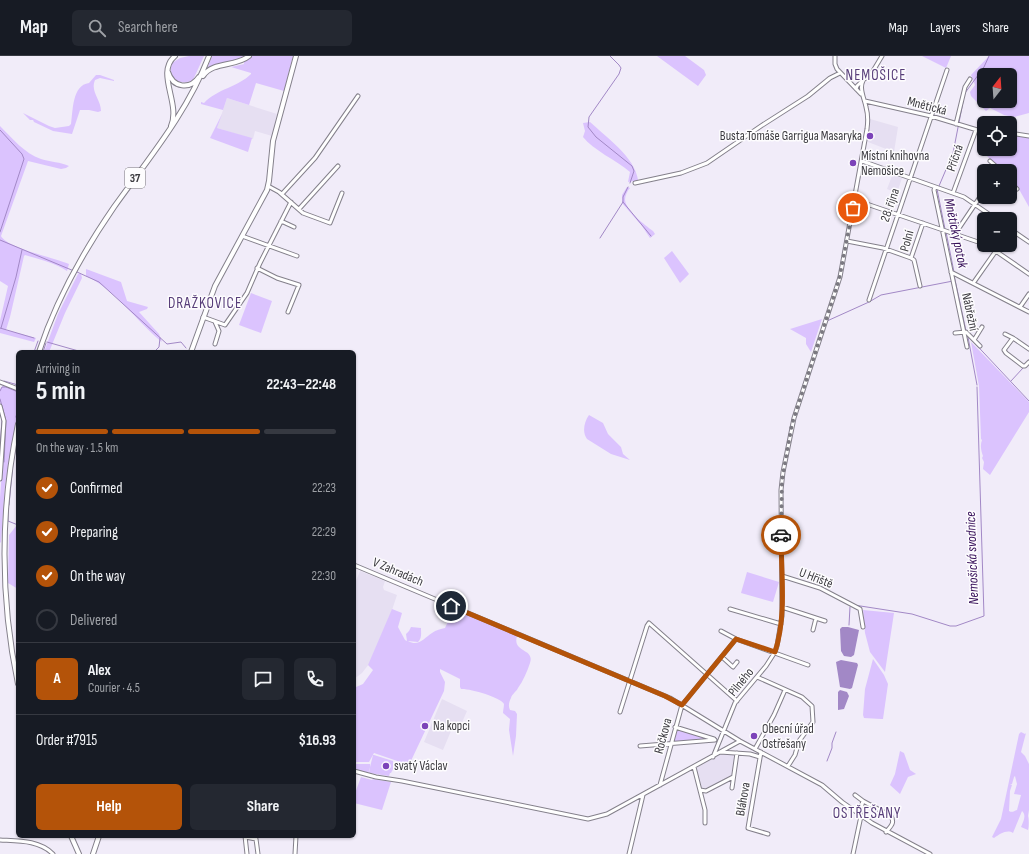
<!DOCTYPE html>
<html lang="en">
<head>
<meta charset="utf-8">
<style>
  :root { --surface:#171b24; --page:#242831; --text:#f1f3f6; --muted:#9ea1a6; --line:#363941; --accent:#b45309 }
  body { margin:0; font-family:"Sofia Sans Condensed",sans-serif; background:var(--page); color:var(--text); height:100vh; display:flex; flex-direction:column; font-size:15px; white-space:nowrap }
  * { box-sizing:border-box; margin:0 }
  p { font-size:13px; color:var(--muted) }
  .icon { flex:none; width:22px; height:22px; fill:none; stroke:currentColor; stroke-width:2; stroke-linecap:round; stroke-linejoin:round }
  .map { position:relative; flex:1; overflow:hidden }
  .side { position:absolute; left:16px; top:294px; width:340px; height:488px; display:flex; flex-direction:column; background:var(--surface); border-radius:6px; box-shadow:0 1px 3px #0004 }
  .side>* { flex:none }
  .needle { width:26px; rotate:17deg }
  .tools { position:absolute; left:977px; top:12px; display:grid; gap:8px }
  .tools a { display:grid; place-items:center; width:40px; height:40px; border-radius:6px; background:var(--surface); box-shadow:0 1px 3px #0004; font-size:20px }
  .pin { position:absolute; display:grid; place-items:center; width:34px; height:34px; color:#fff; margin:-17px; border:2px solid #fff; border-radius:50%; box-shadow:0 1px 4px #0007 }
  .courier { position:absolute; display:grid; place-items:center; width:40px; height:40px; margin:-20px; border:3px solid #b45309; border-radius:50%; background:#fff; color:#222; box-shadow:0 1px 5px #0007 }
  .summary em { font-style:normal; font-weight:700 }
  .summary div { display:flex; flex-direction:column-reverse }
  .summary { display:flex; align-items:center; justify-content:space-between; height:68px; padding:0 20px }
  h1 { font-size:26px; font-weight:700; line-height:30px }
  .bar { display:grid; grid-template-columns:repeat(4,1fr); gap:6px 4px; align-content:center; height:48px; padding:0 20px }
  .bar i { height:5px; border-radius:3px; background:var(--line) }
  .bar .active { background:var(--accent) }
  .bar p { grid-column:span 4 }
  .line { display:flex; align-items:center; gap:10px; padding:0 20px; border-top:1px solid var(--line) }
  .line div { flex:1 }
  .round { display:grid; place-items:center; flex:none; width:42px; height:42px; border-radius:6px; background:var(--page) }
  ol { padding:0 20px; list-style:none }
  li { display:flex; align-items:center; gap:12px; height:44px }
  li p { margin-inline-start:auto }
  li .icon { padding:4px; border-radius:50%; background:var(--accent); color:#fff; stroke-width:4 }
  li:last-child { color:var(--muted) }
  li i { width:22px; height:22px; border:2px solid var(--line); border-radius:50% }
  .action { display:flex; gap:8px; margin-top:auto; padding:8px 20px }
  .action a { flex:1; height:46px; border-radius:6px; background:var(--accent); color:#fff; font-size:16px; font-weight:700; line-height:46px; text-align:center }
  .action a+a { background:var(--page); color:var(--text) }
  header { display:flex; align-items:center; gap:24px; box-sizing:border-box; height:56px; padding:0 20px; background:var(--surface); border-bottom:1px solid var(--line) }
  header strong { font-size:19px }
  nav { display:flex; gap:22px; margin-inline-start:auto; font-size:14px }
  .search { width:280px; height:36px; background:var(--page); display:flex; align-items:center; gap:10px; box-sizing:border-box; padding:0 14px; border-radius:6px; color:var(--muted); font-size:15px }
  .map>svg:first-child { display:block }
  .built { fill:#e6dff2 }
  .green { fill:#dbc3fe; fill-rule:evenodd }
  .water { fill:#a288c6 }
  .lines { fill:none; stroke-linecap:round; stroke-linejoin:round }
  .stream { stroke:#a288c6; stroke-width:1 }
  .minor-casing { stroke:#84808b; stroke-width:5 }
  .major-casing { stroke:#84808b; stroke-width:6 }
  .minor { stroke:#fff; stroke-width:3 }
  .major { stroke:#fff; stroke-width:4 }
  .done { stroke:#7b7981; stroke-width:4; stroke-dasharray:0 7.2 }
  .route { stroke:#b45309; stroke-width:5 }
  .poi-dot { fill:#7c43b9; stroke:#fdfcfe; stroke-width:1.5 }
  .labels { text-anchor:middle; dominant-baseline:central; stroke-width:3; stroke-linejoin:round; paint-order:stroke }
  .shield { fill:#fdfcfe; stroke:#767579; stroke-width:1 }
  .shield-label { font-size:12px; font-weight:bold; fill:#3c3b40 }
  .street-label { font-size:13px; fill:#3c3b40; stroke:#fdfcfe }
  .poi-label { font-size:13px; fill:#3c3b40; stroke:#fdfcfe; text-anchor:start }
  .water-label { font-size:14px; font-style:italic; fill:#37105a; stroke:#fdfcfe }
  .quarter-label { font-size:15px; letter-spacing:1px; fill:#583e7a; stroke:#fdfcfe }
</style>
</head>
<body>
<header>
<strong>Map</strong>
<div class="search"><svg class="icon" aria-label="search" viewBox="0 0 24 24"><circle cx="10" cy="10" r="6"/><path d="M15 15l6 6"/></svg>Search here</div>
<nav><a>Map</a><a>Layers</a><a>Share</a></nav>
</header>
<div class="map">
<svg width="1029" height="798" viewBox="0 0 1029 798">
  <rect width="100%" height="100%" fill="#f1ecf9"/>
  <path class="built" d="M227 42 277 58 272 80 255 75 253 83 217 72Z
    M870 63 898 71 894 96 868 86Z
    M893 119 902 122 897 137 887 133 892 120Z
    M360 515 385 525 383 531 384 534 397 539 392 554 369 608 362 617 354 623V530Z
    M442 643 467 655 460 671 451 675 443 694 424 686Z
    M723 697 736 698 732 721 707 733H701L696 712Z"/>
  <path class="green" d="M189 0H204L193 24C180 31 167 22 172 7L180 2Z
    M212 0H246L236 5 235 3V5L207 13Z
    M252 0H293L284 35 256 27 249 49 227 42 223 54 201 48V46L204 47C217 33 238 31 251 18V17L231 11 244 8V6Z
    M657 0H685L704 14 706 19 698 30Z
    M922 0H951L946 12Z
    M989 0H1029V57L1014 61 1004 59 990 52 986 55 971 40 970 36 975 29 971 19ZM984 19H1010V45H984Z
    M96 19H100L114 24V25L100 22 95 24C90 36 101 43 101 55L98 56 89 54H80L72 78 53 75 34 66 33 64H30L23 57 49 70 55 72 69 70 71 68C73 55 72 29 89 27Z
    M222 58 217 72 252 82 248 96 210 82Z
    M590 66C606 81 635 101 638 124H640L628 126 630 116C616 104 593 94 583 81L585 75 583 67Z
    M0 70C13 83 24 97 41 103 50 106 61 106 69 110L66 112 61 113 28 105 1 180C7 192 55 202 69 208L67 215C56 207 38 203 25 199L24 200 10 261 6 274 36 282 34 286 0 277V265L8 230 0 225Z
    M1010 79 1029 82V151L1020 135 1010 125V115H1002L985 98 989 93H1010Z
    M627 131 630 132C627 135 625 140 625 144 626 155 645 169 653 175L655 178 650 182 642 170 622 147V139Z
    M672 195 689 218 680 227 664 202Z
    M86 213 121 226 127 245 148 251 147 253 139 256 159 278 162 286C136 265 116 234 86 220Z
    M78 218H81L82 222 65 257 49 296H44L58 258Z
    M251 237 272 245 261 277 239 269Z
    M822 263 811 296 806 288V282L790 273Z
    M971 286 1029 346V356L990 419 983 413 984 406 982 402 983 400C981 395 980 389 982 384L981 383 979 330Z
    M3 330H7L18 335V358L5 429 1 486 0 487V442L5 368V360L0 346V333Z
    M589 359 603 367 608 378 621 391 623 398 630 404 611 398 587 383C582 376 584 366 589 359Z
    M17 469H18V533L8 527 9 479Z
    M747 516 779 526 773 546 741 537Z
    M392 553 402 557 398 571 405 584 407 585 406 578 409 575 411 571 421 572C421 578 422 582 418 586L408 585C419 591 424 582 432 577 436 574 441 573 445 572L452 557 456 554 517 580C512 597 535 592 530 607 527 616 523 625 518 632 516 636 512 638 511 642 509 646 508 650 510 654L515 655 517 658 516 680 513 700 509 674 510 663 503 657C503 655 504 650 504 648 501 641 468 632 461 633L460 631V623L440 613V616L445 626 444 635 409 709 374 697 369 706H354V683L356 674 354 672V645L356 643V631L363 628 373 614 368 609Z
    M863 554 894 557 885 616 870 596 865 577Z
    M873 603 884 619 888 628 883 663H881L864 662 863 659 865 633Z
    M677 673 710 683 674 686Z
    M1021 676 1025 678 1026 677 1021 696 1025 700 1029 708V754L1028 760C1029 763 1029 770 1028 774L1021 771C1023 766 1027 759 1022 755L1013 777C1007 773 1000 778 994 782L992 781 1001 763 1019 678ZM1015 720 1017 728 1014 738 1021 739 1017 754C1014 755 1012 757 1009 755L1010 735 1012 729 1010 728H1012L1014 721Z
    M900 695 904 697 910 714 916 718 908 721 900 738 890 729 895 718Z
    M373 699H374L393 705V713L391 717H390L389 720 369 717 370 711 368 718 354 714V708H370V711Z
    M361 721 372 724 373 723 391 726 382 754 354 747V740Z"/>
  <path class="water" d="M842 571H848L859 574 854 599 851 601 844 600 841 595 840 573Z
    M841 604 857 607 858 609 852 632 850 633 840 631 836 606Z
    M840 634 847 636 849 640 844 653 838 654V636Z"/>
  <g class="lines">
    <path class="stream" d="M610 0 619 9 621 12 619 18 589 61 588 71 596 81 632 110 634 115 630 127
      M965 37 984 11 989 0
      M0 74 22 98 24 103 0 176
      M939 130 953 97 963 46
      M937 133 945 173
      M623 146 651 180
      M946 176 954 216
      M600 182 623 146V141L628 131
      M0 184 74 215
      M77 216 99 226 167 288 181 286 186 292
      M954 219 966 275
      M827 265 869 246 881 239 953 225
      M0 272 34 282
      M1 272 16 221 22 194
      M968 280 1029 345
      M968 281 977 329
      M47 286 82 296
      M34 296 38 285
      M43 296 46 287
      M154 296 159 291 160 282
      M4 325 18 329
      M1011 325 1023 312
      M0 335 2 331H6L18 336
      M0 343 6 365 4 406
      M0 357 2 364 0 390
      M16 361 18 353
      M9 449 13 407 18 382
      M8 453V465L18 469
      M854 549 912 558 950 570H956L984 560 977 331
      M849 569 850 551
      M827 705 832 692V687L836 676"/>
    <defs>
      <path id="minor" d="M835 0V8L837 13 861 38
        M856 33 857 30 873 15 882 0
        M865 45 931 60 984 76
        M956 68 965 31 970 23
        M1010 77 1029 80
        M862 105 964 141 996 163
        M990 105 999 113 998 115
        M1010 126 1017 133
        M635 127 681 117 707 107 761 70 808 40 830 22 840 17
        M268 130 279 136 303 157 330 167 342 137
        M935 131 934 134 967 291
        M953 137 976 74
        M282 138 315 102 358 40
        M855 144 984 188
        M299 153 338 110
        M281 165 294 171
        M1010 173 1029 186
        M955 178 984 135
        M242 180 297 200
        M847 185 883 192 911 202
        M987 189 1029 218
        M257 212 277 222 299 229 288 256
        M951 216 1029 256
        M974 226 1000 189
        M920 230 914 204 911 202 923 167
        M869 244 947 14
        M1020 251 1029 238
        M203 261 225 269 247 237 260 207 291 146
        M955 277 966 276 980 290
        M1005 278 1013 282
        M974 284 982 271
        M215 288 219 275 215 266
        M1029 293 1013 282 1004 294 1006 297 1023 310H1025L1029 306
        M0 326 18 333
        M0 350 4 365 0 423
        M354 509 670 642 740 685 822 729 842 746 872 767 930 798
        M782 520 820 532 860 553 863 571
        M782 551 825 565
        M730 553 781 568
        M813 574 816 562
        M721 575 736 583 808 609
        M722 601 733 611 737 606
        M757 621 802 641 812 650 813 666 799 685 795 699 788 710
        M620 656 647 570 649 567 737 645
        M675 671 714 683
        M640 690 715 684
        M755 693 774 659 785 634
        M720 696 750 698 760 701
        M761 696 748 772 768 778
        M713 701 735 647 766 610 775 596 777 590 782 560 781 434 783 416 794 362 840 221 867 73C868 66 868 58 866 51 864 41 857 29 866 21
        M694 711 705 754V767
        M354 715 376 721 402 725 588 763 607 758 740 685
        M660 729 682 649 736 583
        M732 732 737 697
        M700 734 706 735 733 721
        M855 739 863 745 859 759
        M863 745 891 760C895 767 891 770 886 776
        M245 780 247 798
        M245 781 256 783 258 798
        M0 784C18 785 39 784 53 798
        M295 798 296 780
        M629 798 643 739
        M853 798 861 760"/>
      <path id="major" d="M168 16C173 32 190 34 199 21
        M203 20C213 5 236 11 249 0
        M171 70C181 47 155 17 175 0
        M39 296C56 244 83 196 114 151 149 102 187 57 209 0
        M191 296 215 230 267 134 269 125 273 85 296 0
        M18 368C0 453 0 543 18 628
        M71 780 79 798
        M93 798 99 780"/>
    </defs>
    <use href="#minor" class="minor-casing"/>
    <use href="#major" class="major-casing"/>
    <use href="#minor" class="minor"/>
    <use href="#major" class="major"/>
  </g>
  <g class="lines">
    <path class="done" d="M781 479 782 424 792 368 839 224 853 152"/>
    <path class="route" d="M451 550 665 640 682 649 736 583 775 596C787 559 781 517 781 479"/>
  </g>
  <g class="poi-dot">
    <circle cx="870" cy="80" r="4"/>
    <circle cx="853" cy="107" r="4"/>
    <circle cx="425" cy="670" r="4"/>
    <circle cx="754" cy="680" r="4"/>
    <circle cx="386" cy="710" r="4"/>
  </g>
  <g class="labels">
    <rect class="shield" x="125" y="112" width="20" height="20" rx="3"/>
    <g class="shield-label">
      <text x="135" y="122">37</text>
    </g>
    <g class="street-label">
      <text transform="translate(927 50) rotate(15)">Mnětická</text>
      <text transform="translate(955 102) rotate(-71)">Příčná</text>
      <text transform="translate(890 149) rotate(-71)">28. října</text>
      <text transform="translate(907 185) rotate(-75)">Polní</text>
      <text transform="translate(970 256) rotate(78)">Nábřežní</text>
      <text transform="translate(398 516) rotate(23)">V Zahradách</text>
      <text transform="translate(816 522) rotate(21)">U Hřiště</text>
      <text transform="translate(741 626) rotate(-51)">Pilného</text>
      <text transform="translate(663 680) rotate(-75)">Ročkova</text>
      <text transform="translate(743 743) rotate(-80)">Bláhova</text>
    </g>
    <g class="poi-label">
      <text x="862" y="80" text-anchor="end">Busta Tomáše Garrigua Masaryka</text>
      <text x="861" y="100">Místní knihovna<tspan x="861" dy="15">Nemošice</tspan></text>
      <text x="433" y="670">Na kopci</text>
      <text x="762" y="673">Obecní úřad<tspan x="762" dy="15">Ostřešany</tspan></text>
      <text x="394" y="710">svatý Václav</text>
    </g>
    <g class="water-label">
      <text transform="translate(956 177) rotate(78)">Mnětický potok</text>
      <text transform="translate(972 502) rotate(-92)">Nemošická svodnice</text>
    </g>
    <g class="quarter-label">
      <text x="876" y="19">NEMOŠICE</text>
      <text x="205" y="247">DRAŽKOVICE</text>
      <text x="867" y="757">OSTŘEŠANY</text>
    </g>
  </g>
</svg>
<div class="tools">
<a><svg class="needle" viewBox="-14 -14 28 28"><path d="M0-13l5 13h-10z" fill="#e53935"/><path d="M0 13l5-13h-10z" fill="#9ea1a6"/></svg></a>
<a><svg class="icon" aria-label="locate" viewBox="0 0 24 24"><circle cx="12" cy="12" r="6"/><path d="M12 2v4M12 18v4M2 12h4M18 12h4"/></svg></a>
<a>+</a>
<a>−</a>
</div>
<div class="pin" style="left:853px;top:152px;background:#ea580c"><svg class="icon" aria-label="bag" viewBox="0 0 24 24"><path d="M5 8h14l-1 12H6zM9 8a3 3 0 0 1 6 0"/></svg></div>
<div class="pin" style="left:451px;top:550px;background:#1f2937"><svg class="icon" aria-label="home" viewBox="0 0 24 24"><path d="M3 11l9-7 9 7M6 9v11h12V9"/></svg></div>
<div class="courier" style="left:781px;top:479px"><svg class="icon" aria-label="car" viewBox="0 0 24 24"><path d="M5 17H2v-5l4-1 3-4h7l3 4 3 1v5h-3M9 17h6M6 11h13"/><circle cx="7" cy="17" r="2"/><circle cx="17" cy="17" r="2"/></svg></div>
<section class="side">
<div class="summary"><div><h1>5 min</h1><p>Arriving in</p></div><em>22:43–22:48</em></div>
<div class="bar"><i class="active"></i><i class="active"></i><i class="active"></i><i></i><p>On the way · 1.5 km</p></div>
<ol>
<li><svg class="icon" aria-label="check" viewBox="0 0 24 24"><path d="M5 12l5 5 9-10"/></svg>Confirmed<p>22:23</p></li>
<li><svg class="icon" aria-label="check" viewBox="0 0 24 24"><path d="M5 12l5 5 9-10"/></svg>Preparing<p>22:29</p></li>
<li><svg class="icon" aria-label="check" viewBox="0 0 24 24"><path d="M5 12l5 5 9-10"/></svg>On the way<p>22:30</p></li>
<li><i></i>Delivered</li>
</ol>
<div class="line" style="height:72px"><b class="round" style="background:var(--accent);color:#fff">A</b><div><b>Alex</b><p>Courier · 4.5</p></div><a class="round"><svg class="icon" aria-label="chat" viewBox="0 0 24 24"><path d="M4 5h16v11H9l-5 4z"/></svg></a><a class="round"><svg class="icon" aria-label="phone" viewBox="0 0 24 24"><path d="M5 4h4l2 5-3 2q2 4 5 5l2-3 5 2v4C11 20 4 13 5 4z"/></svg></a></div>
<div class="line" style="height:52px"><div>Order #7915</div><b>$16.93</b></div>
<div class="action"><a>Help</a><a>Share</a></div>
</section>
</div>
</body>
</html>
